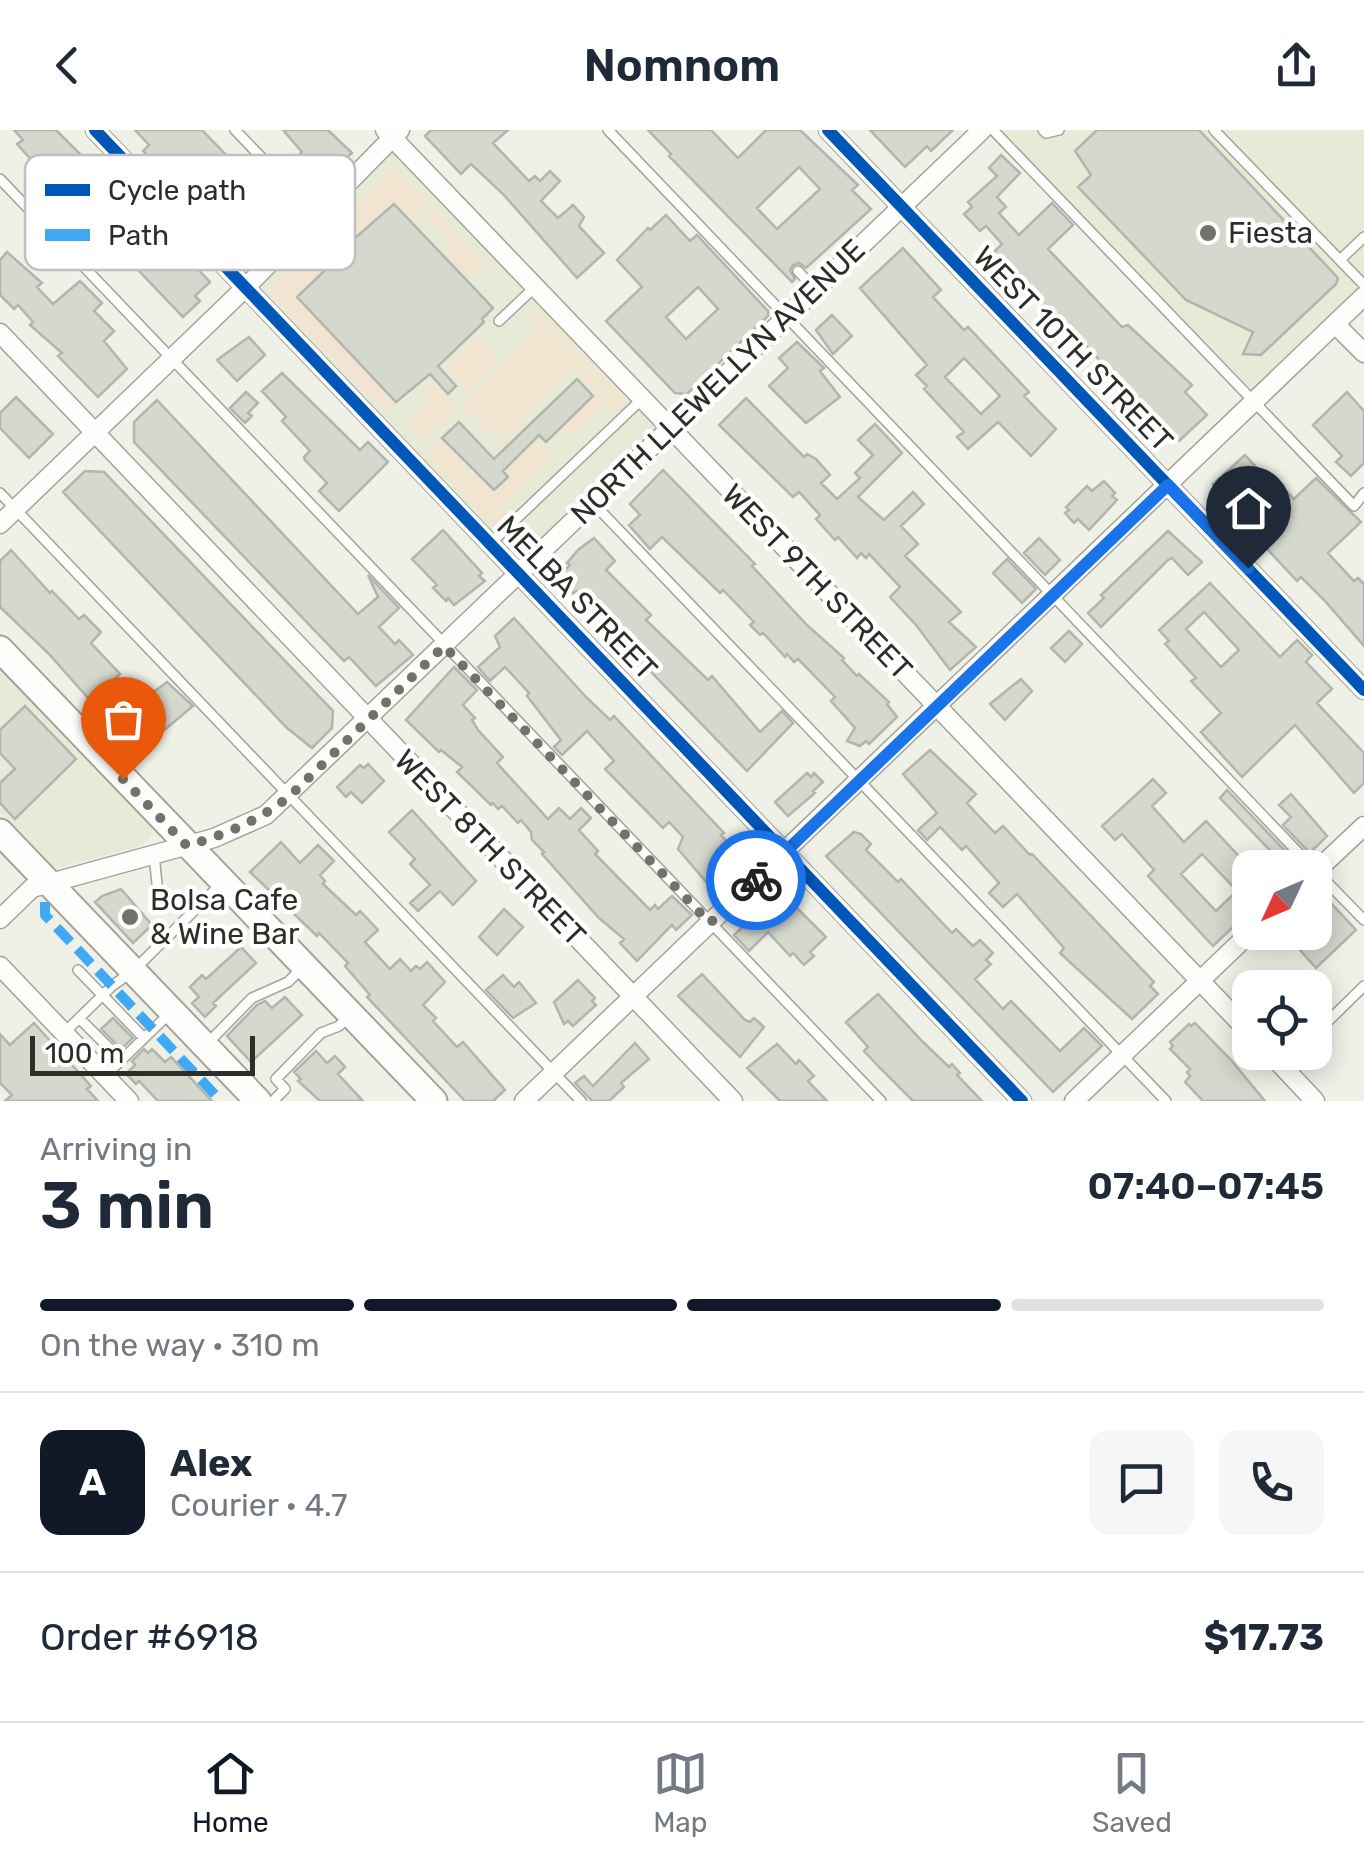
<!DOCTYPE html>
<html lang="en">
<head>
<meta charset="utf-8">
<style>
  :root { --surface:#fff; --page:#f6f6f7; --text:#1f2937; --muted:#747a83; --line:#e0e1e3; --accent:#111827 }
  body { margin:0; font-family:Rubik,sans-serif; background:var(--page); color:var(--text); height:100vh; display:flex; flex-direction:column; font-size:38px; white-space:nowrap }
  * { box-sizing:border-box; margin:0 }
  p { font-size:32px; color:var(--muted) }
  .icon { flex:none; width:55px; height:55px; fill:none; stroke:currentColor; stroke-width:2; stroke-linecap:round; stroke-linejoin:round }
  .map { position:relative; height:971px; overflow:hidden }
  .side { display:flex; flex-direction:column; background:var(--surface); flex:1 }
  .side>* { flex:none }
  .needle { width:65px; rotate:226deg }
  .fabs { position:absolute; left:1232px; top:720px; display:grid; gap:20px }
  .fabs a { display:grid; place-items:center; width:100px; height:100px; border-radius:20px; background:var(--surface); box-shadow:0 5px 25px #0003; font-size:50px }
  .scale { position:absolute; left:30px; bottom:25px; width:225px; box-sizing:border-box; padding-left:10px; border:5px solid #2d2e27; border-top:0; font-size:28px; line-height:35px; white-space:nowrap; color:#2d2e27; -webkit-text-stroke:8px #fff; paint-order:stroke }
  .pin { position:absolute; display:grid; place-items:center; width:85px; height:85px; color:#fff; margin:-102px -42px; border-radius:50% 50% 50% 0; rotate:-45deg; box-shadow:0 0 10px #0007 }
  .pin .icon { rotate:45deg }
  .courier { position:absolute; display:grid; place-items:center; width:100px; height:100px; margin:-50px; border:8px solid #1a73e8; border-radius:50%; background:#fff; color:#222; box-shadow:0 2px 12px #0007 }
  .summary em { font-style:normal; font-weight:600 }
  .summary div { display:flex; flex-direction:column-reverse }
  .summary { display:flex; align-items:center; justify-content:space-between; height:170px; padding:0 40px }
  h1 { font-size:65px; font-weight:600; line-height:75px }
  .bar { display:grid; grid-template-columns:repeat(4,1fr); gap:15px 10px; align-content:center; height:120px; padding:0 40px }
  .bar i { height:12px; border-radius:8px; background:var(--line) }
  .bar .on { background:var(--accent) }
  .bar p { grid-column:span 4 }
  .line { display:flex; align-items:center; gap:25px; padding:0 40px; border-top:2px solid var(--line) }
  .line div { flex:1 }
  .round { display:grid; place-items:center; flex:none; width:105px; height:105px; border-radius:20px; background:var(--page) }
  header { display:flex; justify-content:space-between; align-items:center; height:130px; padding:0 40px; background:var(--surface); font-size:45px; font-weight:600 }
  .tab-bar { display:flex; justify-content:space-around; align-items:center; height:140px; border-top:2px solid var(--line); background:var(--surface); font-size:28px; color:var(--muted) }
  .tab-bar a { display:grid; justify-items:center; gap:5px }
  .tab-bar .on { color:var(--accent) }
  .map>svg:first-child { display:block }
  .built { fill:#e7ead7 }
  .green { fill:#f1e5d1 }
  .building { fill:#d4d8cd; stroke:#b2b4ae; stroke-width:2.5; fill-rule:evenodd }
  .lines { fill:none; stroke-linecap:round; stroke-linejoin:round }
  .lane-casing { stroke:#a3a39c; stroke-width:12 }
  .street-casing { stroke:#a3a39c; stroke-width:21 }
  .secondary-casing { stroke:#a3a39c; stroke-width:29 }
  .lane { stroke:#fdfdfb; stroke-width:9 }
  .street { stroke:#fdfdfb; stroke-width:18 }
  .secondary { stroke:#fdfdfb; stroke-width:25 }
  .quiet { stroke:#3fa9f5; stroke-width:10; stroke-dasharray:20 10; stroke-linecap:butt }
  .cycleway-casing { stroke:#fff; stroke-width:19 }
  .cycleway { stroke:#0057b8; stroke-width:12 }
  .done { stroke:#71726a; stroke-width:10; stroke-dasharray:0 18 }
  .route { stroke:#1a73e8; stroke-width:12 }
  .poi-dot { fill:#71726a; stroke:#fff; stroke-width:4 }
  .labels { text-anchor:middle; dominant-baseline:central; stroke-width:9; stroke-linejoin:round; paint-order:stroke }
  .poi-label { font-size:30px; fill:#2d2e27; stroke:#fff; text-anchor:start }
  .street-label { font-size:30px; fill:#2d2e27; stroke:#fff }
  .key { fill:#fff; stroke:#c0c0be; stroke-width:2.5 }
  .key-label { font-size:28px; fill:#2d2e27 }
</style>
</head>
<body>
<header><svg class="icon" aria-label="back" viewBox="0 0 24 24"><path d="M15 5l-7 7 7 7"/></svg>Nomnom<svg class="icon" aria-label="share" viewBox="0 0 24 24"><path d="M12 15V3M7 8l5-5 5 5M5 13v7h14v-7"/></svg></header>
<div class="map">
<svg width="1364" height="971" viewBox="0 0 1364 971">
  <rect width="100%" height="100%" fill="#eff1e7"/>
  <path class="built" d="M1005 0H1364V155L1253 262 1002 3Z
    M393 8 669 297 519 443 246 157Z
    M0 534 149 691 153 703 149 710 137 717 58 738 52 737 0 682Z"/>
  <path class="green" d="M395 38 402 40 403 46 429 73 411 90 394 73 358 108 355 106 350 110 335 93Z
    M433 78 485 133 467 149 443 124 453 114 428 88Z
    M324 103 340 120 336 123 339 126 296 167 396 272 385 282 270 164 271 156Z
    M538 176 624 265 625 274 535 179Z
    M532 182 622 276 614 283 607 276 572 308 562 297 598 263 574 238 497 312 462 277 535 201 523 185Z
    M478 206 499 227 491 235 494 239 470 263 445 238Z
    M431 253 454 275 456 283 444 297 434 293 426 305 419 307 407 298V290L415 282 426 281 425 268Z
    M523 294 535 307 518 304 505 318 516 328 525 320 518 312 533 311 534 316H544L552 328 500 378 506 387 495 398 426 325 442 309 471 340 464 346 469 350 476 341 495 361 509 344 494 323 498 318 502 321 501 316Z"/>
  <path class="building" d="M14 0H56L85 29 88 25 210 152 195 166 200 171 183 187 50 48 47 51 31 34 33 32 17 14 23 10Z
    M135 0H202L227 26 220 32 275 94 249 120 204 75 210 70 171 29 161 39 143 21 149 15Z
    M283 0H328L352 23 326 45 323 42 304 60 284 39 302 22Z
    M431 0H508L493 13 529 51 535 46 540 51 550 41 560 51 541 71 558 88 573 75 584 87 579 96 604 123 577 148 503 64 471 34 461 44 425 6Z
    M648 0H711L738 28 766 0H800L858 55 852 60 871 79 806 138 799 133 793 135 790 140 795 149 792 152 669 26 671 24ZM799 37 820 59 777 99 757 78Z
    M870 0H953L931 21 927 16 905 37Z
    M1097 0H1199L1338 148 1336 154 1261 225 1243 224 1253 202 1186 170 1078 57 1091 45 1075 21Z
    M1001 25 1020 43 997 67 1006 77 999 83 1019 105 1052 73 1073 95 1048 119 1122 197 1128 195 1192 255 1185 262 1207 285 1179 311 1158 288 1154 292 1146 283 1085 214 1082 217 1012 147 991 125 1002 114 986 96 980 101 964 84 972 77 968 72 997 46 989 38Z
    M394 74 493 178 482 189 484 192 438 236 456 256 448 264 430 244 396 272 297 167 340 126 338 123Z
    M666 85 690 111 697 105 768 181V186L687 264 675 263 606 191 642 157 617 130 648 98 650 100ZM698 157 718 179 686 209 666 187Z
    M903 118 941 160 933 167 964 200 968 197 1029 262 1024 266 1056 299 1031 326 998 292 968 319 957 307 964 302 924 259 927 256 916 245 927 235 860 158ZM964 228 1000 266 981 284 945 247Z
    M7 122 42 153 37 157 53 174 80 151 102 173 94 181 114 201 104 211 127 239 98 267 58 226 62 223 30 195 33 192 18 175 14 179 0 165V130Z
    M832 185 852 206 833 224 816 200Z
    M249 207 265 225 237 251 217 230Z
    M797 212 824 238 820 241 840 267 806 293 769 256 788 238 779 228Z
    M282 243 360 320 368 312 388 332 339 381 319 361 327 353 305 330 304 327 310 321 282 291 286 287 262 261Z
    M577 249 593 266 546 312 539 305 503 341 508 347 494 360 442 308 459 292 494 329Z
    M246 262 258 273 248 283 252 286 245 293 230 278Z
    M1347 262 1364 281V333L1351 346 1336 332 1342 326 1313 295Z
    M16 267 53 304 29 328 0 298V283Z
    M746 268 804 327 807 324 816 329 830 345 821 353 837 369 860 348 855 343 873 325 858 310 875 294 902 323 858 367 884 390 913 362 924 374 901 396 918 414 905 426 961 482 949 492 976 517 950 540 916 495 890 467 900 457 869 424 866 428 861 423 857 428 838 407 835 410 816 389 820 385 799 362 793 367 719 295Z
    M157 270 358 484 378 467 368 445 399 478 379 497 395 514 399 510 413 525 376 556 349 527 344 531 134 312V292Z
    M1245 325 1265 347 1269 343 1294 369 1316 348 1361 392 1328 423 1354 451 1358 448 1364 454V516L1325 471 1301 447 1297 451 1241 391 1236 385 1239 382 1213 354Z
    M663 340 755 434 752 436 807 495 844 528 842 530 857 546 859 544 889 572 887 574 897 587 869 614 866 611 860 616 847 611 855 598 831 571 835 567 798 529 794 532 787 524 785 527 763 503 760 505 750 495 754 492 723 460 720 463 662 407 650 419 629 395 640 385 630 374Z
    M85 341 104 342 333 581 332 598 312 618 287 598 63 362Z
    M1104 351 1115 363 1112 366 1117 370 1089 400 1078 389 1074 393 1065 383 1069 380 1066 377 1087 356 1092 361Z
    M443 400 482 443 479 446 485 451 454 475 448 468 446 471 433 458 437 455 412 429Z
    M1168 401 1202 432 1188 445 1172 428 1168 430 1101 497 1088 483 1104 468 1101 465Z
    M594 408 615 431 606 440 651 485 646 490 708 550 712 546 760 602 782 581 793 593 747 641 622 512 618 515 605 499 609 494 576 461 573 463 558 447 570 435 567 433 578 420Z
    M1039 408 1060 430 1045 445 1024 423Z
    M11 420 50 463 52 461 79 489 84 485 101 502 91 513 120 544 111 552 135 576 167 552 193 576 137 623 48 523 0 477V431Z
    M1007 429 1036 459 1022 473 993 443Z
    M1210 453 1280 527 1297 510 1312 525 1306 532 1332 559 1317 573 1364 623V653L1354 663 1295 595 1242 647 1201 602 1221 583 1191 551 1196 548 1165 514 1169 511 1159 500ZM1204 482 1239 520 1221 537 1186 499Z
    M514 488 586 567 610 590 614 586 724 703 721 705 737 722 731 728 739 737 713 760 678 719 683 707 669 692 663 698 605 639 614 631 587 601 562 625 554 617 561 610 527 566 529 563 505 537 490 551 478 537 500 517 495 506Z
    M1069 501 1082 514 1065 532 1051 518Z
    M454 537 477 560 463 575 475 588 472 590 478 600 503 627 497 633 548 689 559 678 570 689 581 678 591 688 579 700 598 721 595 724 650 780 655 775 658 779 672 766 692 785 676 800 672 795 637 831 620 813 624 809 599 788 542 724 544 722 532 710 531 702 521 690 518 693 502 676 498 679 493 673 491 675 457 642 462 637 441 620 439 622 406 590Z
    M1021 549 1032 561 1005 590 990 574Z
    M25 576 76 629 15 689 0 673V653L15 639 0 623V600Z
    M930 620 976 664 967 673 977 684 995 703 1003 696 1030 725 1032 724 1154 852 1150 856 1158 864 1132 889 1060 823 1064 818 1017 764 1003 777 989 763 999 753 966 716 962 720 940 697 927 710 918 700 937 683 903 644Z
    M368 634 384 651 362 673 351 662 346 667 337 657 360 635 364 638Z
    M807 643 811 647 814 643 823 652 813 661 815 663 788 686 775 672Z
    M1153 649 1166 663 1152 676 1184 712 1206 691 1250 738V781L1213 816 1148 746 1154 740 1122 704 1115 710 1102 696ZM1202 724 1237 761 1216 781 1181 744Z
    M1227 660 1291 727 1283 734 1220 668Z
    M1291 664 1327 706 1310 723 1283 695 1291 687 1279 675Z
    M412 680 476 751 453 775 440 761 418 781 410 773 430 755 410 734 415 729 389 702Z
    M854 702 861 704 871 714 866 720 898 752 901 749 952 803 956 799 973 816 980 810 993 823 986 830 991 834 975 849 1003 879 1011 871 1060 921 1084 898 1102 916 1053 962 826 726Z
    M281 712 300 733 318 715 334 731 320 745 325 751 323 754 356 785 360 781 378 800 365 812 390 839 400 829 411 841 416 836 420 839 427 832 445 852 423 875 436 888 433 891 457 917 463 912 505 960 493 971H465L367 867 370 865 345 836 348 833 319 803 317 806 250 742Z
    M121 759 152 795 133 813 95 772 102 766Z
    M780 761 826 807 810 822 814 826 804 835 793 823 790 826 768 802 749 821 734 805Z
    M1329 771 1356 800 1316 838 1292 811 1301 802H1315V784Z
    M504 779 523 797 497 825 479 807Z
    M241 817 256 833 213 873 216 876 205 887 192 873 199 867 190 857 202 845 206 849Z
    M702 844 745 890 750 892 754 888 764 897 740 927 678 866Z
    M503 845 514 857 519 852 536 873 513 888 486 860Z
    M578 850 595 868 592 871 596 875 573 896 568 891 564 894 554 872Z
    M878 864 922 911 949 937 952 934 960 943 957 945 982 971H913L879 937 864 921 868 917 846 892Z
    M285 867 302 885 251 932 227 906 257 875 265 871 272 878Z
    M113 888 133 908 121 919 101 899Z
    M34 893 91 956 87 959 98 971H5L12 965 0 953V904L10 915Z
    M1195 893 1231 930 1265 971H1203L1185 952 1190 946 1187 942 1190 939 1170 919 1173 916 1170 912 1189 894 1191 896Z
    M635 913 649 929 621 953 624 957 609 971H592L575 953 584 946 593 956Z
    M777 914 796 934 799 930 814 946 808 951 827 971H780L747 938Z
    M144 919 148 923 152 919 165 932 171 927 212 971H158L139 951 136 954 126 944 135 935 132 931Z
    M316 921 327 933 335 926 345 937 338 944 363 971H320L298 951 301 949 294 942Z"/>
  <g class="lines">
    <defs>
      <path id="lane" d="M235 0 317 85
        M608 0 1313 738
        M993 0 1354 376 1364 363
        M1043 0 1046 3 1059 0
        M1214 0 1364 155
        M0 49 881 971
        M1340 130 1364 107
        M798 141 815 159
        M499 191 535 157
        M0 363 581 971
        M593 373 1166 971
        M491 413 642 269
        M154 725 159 773
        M1317 742 1364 790
        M78 840 144 908
        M79 888 121 930
        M64 903 112 856 133 841 221 754
        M1315 904 1364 856
        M206 915 252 868 288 852 302 838
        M1282 936 1296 922
        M105 946 171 882
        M273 971 285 959 276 949 321 903 339 896 348 887"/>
      <path id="street" d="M95 0 1022 971
        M385 0 1250 903
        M828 0 1364 560
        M1335 194 1364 223
        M0 203 733 971
        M0 394 246 157 400 0
        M1315 742 1364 696
        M0 789 32 758 214 708 266 685 982 0
        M0 836 129 971
        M1269 922 1315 971
        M524 971 1364 166
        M1074 971 1251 802"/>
      <path id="secondary" d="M0 519 434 971
        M0 702 258 971"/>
    </defs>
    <use href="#lane" class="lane-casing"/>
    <use href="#street" class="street-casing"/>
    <use href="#secondary" class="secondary-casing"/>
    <use href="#lane" class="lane"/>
    <use href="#street" class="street"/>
    <use href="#secondary" class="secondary"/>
    <path class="quiet" d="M45 772V785L221 971"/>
    <defs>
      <path id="cycleway" d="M95 0 1022 971
        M828 0 1364 560"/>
    </defs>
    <use href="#cycleway" class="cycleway-casing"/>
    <use href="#cycleway" class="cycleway"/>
  </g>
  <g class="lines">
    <path class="done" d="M123 649 187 716C226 704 259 691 291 665L444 516 710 793 756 750"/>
    <path class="route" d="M756 750 1168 355 1248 438"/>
  </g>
  <g class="poi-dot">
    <circle cx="1208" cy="103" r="10"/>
    <circle cx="130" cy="787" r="10"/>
  </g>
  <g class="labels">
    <g class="poi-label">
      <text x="1228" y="103">Fiesta</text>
      <text x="150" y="770">Bolsa Cafe<tspan x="150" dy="34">&amp; Wine Bar</tspan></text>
    </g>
    <g class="street-label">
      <text transform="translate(1073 219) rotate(46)">WEST 10TH STREET</text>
      <text transform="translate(718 252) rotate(-44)">NORTH LLEWELLYN AVENUE</text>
      <text transform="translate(817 452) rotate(46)">WEST 9TH STREET</text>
      <text transform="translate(577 468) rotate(46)">MELBA STREET</text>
      <text transform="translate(490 718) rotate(46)">WEST 8TH STREET</text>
    </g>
  </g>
  <rect x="25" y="25" width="330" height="115" rx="15" class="key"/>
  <rect x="45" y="54" width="45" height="12" fill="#0057b8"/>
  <rect x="45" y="99" width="45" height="12" fill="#3fa9f5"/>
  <g class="key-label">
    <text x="108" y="70">Cycle path</text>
    <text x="108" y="115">Path</text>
  </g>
</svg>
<div class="fabs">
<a><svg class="needle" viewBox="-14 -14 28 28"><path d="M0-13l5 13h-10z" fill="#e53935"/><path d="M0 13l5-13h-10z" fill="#747a83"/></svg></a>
<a><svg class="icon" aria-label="locate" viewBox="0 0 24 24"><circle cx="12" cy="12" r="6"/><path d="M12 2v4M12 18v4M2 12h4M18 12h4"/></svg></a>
</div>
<div class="scale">100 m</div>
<div class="pin" style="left:123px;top:649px;background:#ea580c"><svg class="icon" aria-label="bag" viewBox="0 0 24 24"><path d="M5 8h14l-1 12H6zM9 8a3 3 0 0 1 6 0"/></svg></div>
<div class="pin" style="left:1248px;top:438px;background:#1f2937"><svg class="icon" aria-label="home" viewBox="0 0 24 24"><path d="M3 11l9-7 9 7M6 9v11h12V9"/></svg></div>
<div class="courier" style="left:756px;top:750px"><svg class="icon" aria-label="bike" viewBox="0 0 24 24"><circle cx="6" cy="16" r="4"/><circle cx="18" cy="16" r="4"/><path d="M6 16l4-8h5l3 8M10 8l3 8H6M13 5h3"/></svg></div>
</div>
<section class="side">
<div class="summary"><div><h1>3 min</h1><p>Arriving in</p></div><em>07:40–07:45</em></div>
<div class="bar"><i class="on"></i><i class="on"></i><i class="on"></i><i></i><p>On the way · 310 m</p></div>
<div class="line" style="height:180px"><b class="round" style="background:var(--accent);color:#fff">A</b><div><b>Alex</b><p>Courier · 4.7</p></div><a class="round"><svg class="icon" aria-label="chat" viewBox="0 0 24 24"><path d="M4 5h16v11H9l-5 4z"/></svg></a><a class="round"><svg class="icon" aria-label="phone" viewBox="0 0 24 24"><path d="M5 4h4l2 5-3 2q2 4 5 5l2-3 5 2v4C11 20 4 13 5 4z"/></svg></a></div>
<div class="line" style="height:130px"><div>Order #6918</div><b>$17.73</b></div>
</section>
<nav class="tab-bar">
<a class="on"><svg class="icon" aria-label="home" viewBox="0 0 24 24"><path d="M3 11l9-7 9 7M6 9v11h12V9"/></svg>Home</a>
<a><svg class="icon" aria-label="map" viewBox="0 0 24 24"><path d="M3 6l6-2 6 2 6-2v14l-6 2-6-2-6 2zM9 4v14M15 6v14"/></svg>Map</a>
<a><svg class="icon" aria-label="saved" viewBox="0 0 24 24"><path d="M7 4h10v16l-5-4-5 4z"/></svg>Saved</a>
</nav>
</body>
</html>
